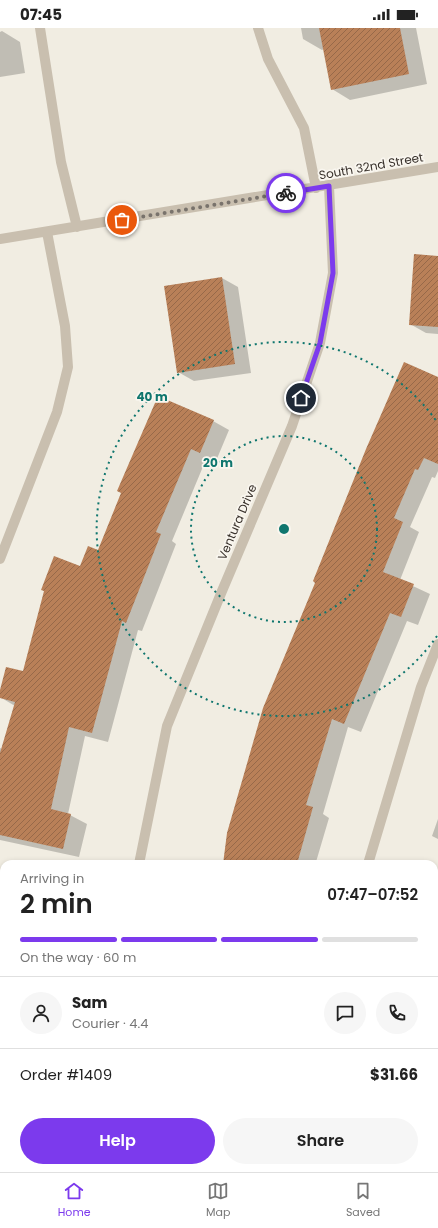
<!DOCTYPE html>
<html lang="en">
<head>
<meta charset="utf-8">
<style>
  :root { --surface:#fff; --page:#f6f6f6; --text:#222; --muted:#767676; --line:#e0e0e0; --accent:#7c3aed }
  body { margin:0; font-family:Poppins,sans-serif; background:var(--page); color:var(--text); height:100vh; display:flex; flex-direction:column; font-size:15px; white-space:nowrap }
  * { box-sizing:border-box; margin:0 }
  p { font-size:13px; color:var(--muted) }
  .icon { flex:none; width:22px; height:22px; fill:none; stroke:currentColor; stroke-width:2; stroke-linecap:round; stroke-linejoin:round }
  .map { position:relative; flex:1; overflow:hidden }
  .sheet { position:absolute; left:0px; top:832px; width:438px; height:312px; display:flex; flex-direction:column; background:var(--surface); border-radius:12px 12px 0 0; box-shadow:0 2px 6px #0003 }
  .sheet>* { flex:none }
  .pin { position:absolute; display:grid; place-items:center; width:34px; height:34px; color:#fff; margin:-17px; border:2px solid #fff; border-radius:50%; box-shadow:0 1px 4px #0007 }
  .courier { position:absolute; display:grid; place-items:center; width:40px; height:40px; margin:-20px; border:3px solid #7c3aed; border-radius:50%; background:#fff; color:#222; box-shadow:0 1px 5px #0007 }
  .summary em { font-style:normal; font-weight:600 }
  .summary div { display:flex; flex-direction:column-reverse }
  .summary { display:flex; align-items:center; justify-content:space-between; height:68px; padding:0 20px }
  h1 { font-size:26px; font-weight:600; line-height:30px }
  .bar { display:grid; grid-template-columns:repeat(4,1fr); gap:6px 4px; align-content:center; height:48px; padding:0 20px }
  .bar i { height:5px; border-radius:3px; background:var(--line) }
  .bar .selected { background:var(--accent) }
  .bar p { grid-column:span 4 }
  .line { display:flex; align-items:center; gap:10px; padding:0 20px; border-top:1px solid var(--line) }
  .line div { flex:1 }
  .round { display:grid; place-items:center; flex:none; width:42px; height:42px; border-radius:21px; background:var(--page) }
  .cta { display:flex; gap:8px; margin-top:auto; padding:8px 20px }
  .cta a { flex:1; height:46px; border-radius:24px; background:var(--accent); color:#fff; font-size:16px; font-weight:600; line-height:46px; text-align:center }
  .cta a+a { background:var(--page); color:var(--text) }
  .status { display:flex; justify-content:space-between; align-items:center; height:28px; padding:0 20px; background:var(--surface); direction:ltr }
  .status svg { height:11px; fill:currentColor }
  .dock { display:flex; justify-content:space-around; align-items:center; height:56px; border-top:1px solid var(--line); background:var(--surface); font-size:11px; color:var(--muted) }
  .dock a { display:grid; justify-items:center; gap:2px }
  .dock .selected { color:var(--accent) }
  .map>svg:first-child { display:block }
  .shadow { fill:#0003 }
  .building { fill:url(#building-hatch) }
  .lines { fill:none; stroke-linecap:round; stroke-linejoin:round }
  .minor { stroke:#c9bfaf; stroke-width:10 }
  .done { stroke:#79736c; stroke-width:4; stroke-dasharray:0 7.2 }
  .route { stroke:#7c3aed; stroke-width:5 }
  .ring { fill:none; stroke:#0f766e; stroke-width:2; stroke-dasharray:2 4 }
  .labels { text-anchor:middle; dominant-baseline:central; stroke-width:3.5; stroke-linejoin:round; paint-order:stroke }
  .street-label { font-size:12px; fill:#39322c; stroke:#f9f6ef }
  .centre { fill:#0f766e; stroke:#f9f6ef; stroke-width:2 }
  .ring-label { font-size:12px; text-anchor:middle; font-weight:bold; fill:#0f766e; stroke:#f9f6ef; stroke-width:3.5; stroke-linejoin:round; paint-order:stroke }
</style>
</head>
<body>
<div class="status"><b>07:45</b><svg viewBox="0 0 49 12"><path d="M0 12V9h3v3zM5 12V6h3v6zM10 12V3h3v9zM15 12V0h3v12zM26 1h20v11H26zM47 4h2v5h-2z"/></svg></div>
<div class="map">
<svg width="438" height="1144" viewBox="0 0 438 1144">
  <defs>
    <pattern id="building-hatch" width="6" height="6" patternUnits="userSpaceOnUse"><rect width="6" height="6" fill="#b98058"/><path d="M-1 1l2-2M0 6l6-6M5 7l2-2" fill="none" stroke="#976949"/></pattern>
  </defs>
  <rect width="100%" height="100%" fill="#f1ede2"/>
  <path class="shadow" d="M301 0H416L427 56 350 72 332 61 324 21 322 22 303 11Z
    M2 3 20 14 25 45 0 49V4Z
    M438 229V306L426 305 410 296Z
    M222 250 238 259 251 345 194 353 178 344Z
    M438 350V443L435 450 432 449 410 499 419 504 400 552 430 566 418 597 407 593 361 704 348 699 323 786 329 790 316 834 319 836H224Z
    M213 393 229 402 216 433 207 429 172 513 176 516 142 603 138 602 108 714 85 708 68 786 87 796 79 829 0 812V720L2 721 15 678 0 669V666L23 644 81 540 99 523Z
    M438 791V811L432 808Z
    M0 853H4V1064L0 1034Z
    M438 890V1085L434 1082V891Z
    M19 1140H97L98 1144H20Z
    M240 1140H321L322 1144H241Z"/>
  <path class="building" d="M319 0H400L409 46 331 62Z
    M414 226 438 228V299L409 297Z
    M222 249 235 336 177 345 164 258Z
    M404 334 438 349V436L424 430 418 442 415 441 394 490 403 494 383 544 414 556 401 589 390 585 344 696 332 691 306 777 313 779 297 836H223L227 805 263 680 315 555 313 553 366 421Z
    M158 368 214 392 200 425 191 421 156 504 161 506 126 595 122 593 92 705 69 699 51 781 71 786 63 821 0 807V725L15 674 0 670V662L6 639 23 643 44 563 41 562 54 528 80 538 88 518 98 522 121 465 117 463Z"/>
  <g class="lines">
    <path class="minor" d="M40 0 61 134 77 199
      M258 0 268 31 304 100 316 160
      M0 211 438 139
      M0 531 57 384 68 339 65 298 47 204
      M139 836 167 698 222 563 292 398 320 315 333 245 329 158
      M368 836 421 659 438 616
      M162 1140V1144
      M382 1140 383 1144
      M434 1144 438 1143"/>
  </g>
  <g class="lines">
    <path class="done" d="M122 192 286 165"/>
    <path class="route" d="M286 165 329 158 333 245 320 315 301 370"/>
  </g>
  <g class="ring">
    <circle cx="284" cy="501" r="93"/>
    <path d="M437 608A187 187 0 1 1 437 394"/>
  </g>
  <g class="labels">
    <g class="street-label">
      <text transform="translate(371 138) rotate(-10)">South 32nd Street</text>
      <text transform="translate(237 494) rotate(-67)">Ventura Drive</text>
    </g>
  </g>
  <circle cx="284" cy="501" r="6" class="centre"/>
  <g class="ring-label">
    <text x="152" y="373">40 m</text>
    <text x="218" y="439">20 m</text>
  </g>
</svg>
<div class="pin" style="left:122px;top:192px;background:#ea580c"><svg class="icon" aria-label="bag" viewBox="0 0 24 24"><path d="M5 8h14l-1 12H6zM9 8a3 3 0 0 1 6 0"/></svg></div>
<div class="pin" style="left:301px;top:370px;background:#1f2937"><svg class="icon" aria-label="home" viewBox="0 0 24 24"><path d="M3 11l9-7 9 7M6 9v11h12V9"/></svg></div>
<div class="courier" style="left:286px;top:165px"><svg class="icon" aria-label="bike" viewBox="0 0 24 24"><circle cx="6" cy="16" r="4"/><circle cx="18" cy="16" r="4"/><path d="M6 16l4-8h5l3 8M10 8l3 8H6M13 5h3"/></svg></div>
<section class="sheet">
<div class="summary"><div><h1>2 min</h1><p>Arriving in</p></div><em>07:47–07:52</em></div>
<div class="bar"><i class="selected"></i><i class="selected"></i><i class="selected"></i><i></i><p>On the way · 60 m</p></div>
<div class="line" style="height:72px"><a class="round"><svg class="icon" aria-label="person" viewBox="0 0 24 24"><circle cx="12" cy="8" r="4"/><path d="M4 21q1-7 8-7t8 7"/></svg></a><div><b>Sam</b><p>Courier · 4.4</p></div><a class="round"><svg class="icon" aria-label="chat" viewBox="0 0 24 24"><path d="M4 5h16v11H9l-5 4z"/></svg></a><a class="round"><svg class="icon" aria-label="phone" viewBox="0 0 24 24"><path d="M5 4h4l2 5-3 2q2 4 5 5l2-3 5 2v4C11 20 4 13 5 4z"/></svg></a></div>
<div class="line" style="height:52px"><div>Order #1409</div><b>$31.66</b></div>
<div class="cta"><a>Help</a><a>Share</a></div>
</section>
</div>
<nav class="dock">
<a class="selected"><svg class="icon" aria-label="home" viewBox="0 0 24 24"><path d="M3 11l9-7 9 7M6 9v11h12V9"/></svg>Home</a>
<a><svg class="icon" aria-label="map" viewBox="0 0 24 24"><path d="M3 6l6-2 6 2 6-2v14l-6 2-6-2-6 2zM9 4v14M15 6v14"/></svg>Map</a>
<a><svg class="icon" aria-label="saved" viewBox="0 0 24 24"><path d="M7 4h10v16l-5-4-5 4z"/></svg>Saved</a>
</nav>
</body>
</html>
